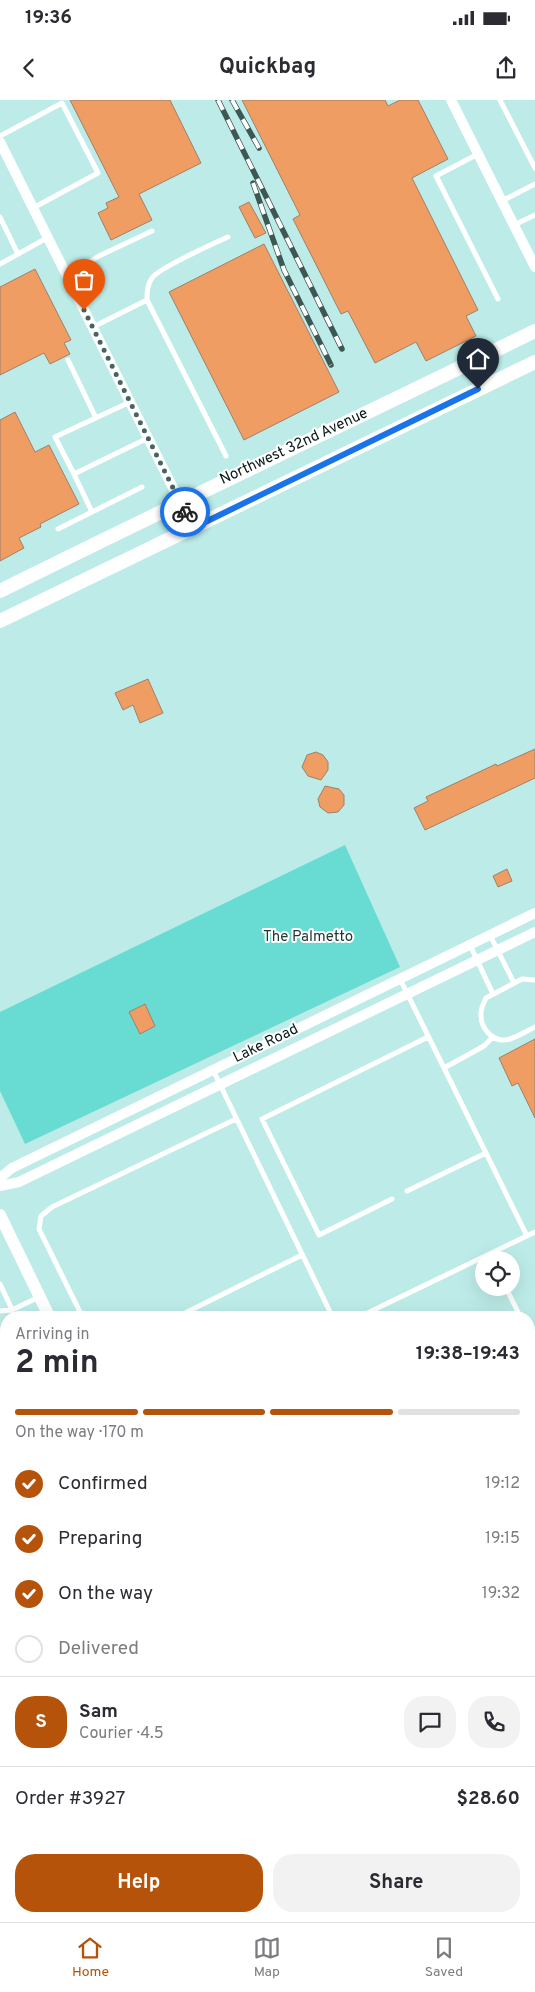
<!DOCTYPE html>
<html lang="en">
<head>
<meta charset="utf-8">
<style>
  :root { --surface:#fff; --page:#f2f2f3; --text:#2b2b33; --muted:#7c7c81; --line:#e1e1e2; --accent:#b45309 }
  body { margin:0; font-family:Overpass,sans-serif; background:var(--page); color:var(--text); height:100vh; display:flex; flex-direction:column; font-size:19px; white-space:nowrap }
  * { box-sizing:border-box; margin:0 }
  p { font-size:16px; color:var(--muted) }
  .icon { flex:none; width:28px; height:28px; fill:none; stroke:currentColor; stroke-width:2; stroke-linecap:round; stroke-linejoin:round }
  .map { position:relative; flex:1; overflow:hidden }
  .sheet { position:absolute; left:0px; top:1211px; width:535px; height:611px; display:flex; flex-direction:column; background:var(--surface); border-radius:20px 20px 0 0; box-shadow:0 5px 20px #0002 }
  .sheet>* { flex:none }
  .buttons { position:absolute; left:475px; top:1151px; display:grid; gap:10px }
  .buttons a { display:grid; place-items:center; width:45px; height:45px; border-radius:50%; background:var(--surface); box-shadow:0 5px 20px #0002; font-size:25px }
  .pin { position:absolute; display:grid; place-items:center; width:42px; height:42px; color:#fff; margin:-51px -21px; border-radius:50% 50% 50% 0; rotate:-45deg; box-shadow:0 0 5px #0007 }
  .pin .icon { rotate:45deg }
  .courier { position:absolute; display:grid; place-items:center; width:50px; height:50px; margin:-25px; border:4px solid #1a73e8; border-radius:50%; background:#fff; color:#222; box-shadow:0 1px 6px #0007 }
  .headline em { font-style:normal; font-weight:700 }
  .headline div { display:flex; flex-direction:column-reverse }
  .headline { display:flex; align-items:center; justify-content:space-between; height:85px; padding:0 15px }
  h1 { font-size:32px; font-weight:700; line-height:38px }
  .bar { display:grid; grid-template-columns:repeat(4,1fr); gap:8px 5px; align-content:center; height:60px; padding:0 15px }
  .bar i { height:6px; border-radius:4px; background:var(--line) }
  .bar .on { background:var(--accent) }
  .bar p { grid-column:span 4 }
  .line { display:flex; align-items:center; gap:12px; padding:0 15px; border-top:1px solid var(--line) }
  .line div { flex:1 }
  .round { display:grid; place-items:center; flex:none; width:52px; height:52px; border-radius:20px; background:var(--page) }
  ol { padding:0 15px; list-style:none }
  li { display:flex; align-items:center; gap:15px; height:55px }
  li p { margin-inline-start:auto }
  li .icon { padding:5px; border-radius:50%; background:var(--accent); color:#fff; stroke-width:4 }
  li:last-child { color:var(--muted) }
  li i { width:28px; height:28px; border:2px solid var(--line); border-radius:50% }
  .action { display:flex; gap:10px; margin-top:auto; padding:10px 15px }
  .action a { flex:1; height:58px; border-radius:20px; background:var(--accent); color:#fff; font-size:20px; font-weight:700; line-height:58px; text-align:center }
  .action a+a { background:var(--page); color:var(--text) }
  .status { display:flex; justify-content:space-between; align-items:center; height:35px; padding:0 25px; background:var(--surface); direction:ltr }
  .status svg { height:14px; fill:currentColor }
  header { display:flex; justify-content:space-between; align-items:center; height:65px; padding:0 15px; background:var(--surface); font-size:22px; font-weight:700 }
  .tabs { display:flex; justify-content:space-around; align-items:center; height:70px; border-top:1px solid var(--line); background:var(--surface); font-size:14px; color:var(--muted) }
  .tabs a { display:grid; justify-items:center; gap:2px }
  .tabs .on { color:var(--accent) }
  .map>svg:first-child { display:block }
  .green { fill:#68dcd3 }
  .building { fill:#f09d64; stroke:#9f7f6b }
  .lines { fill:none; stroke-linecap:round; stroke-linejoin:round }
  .path { stroke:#86aca9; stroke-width:2.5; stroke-dasharray:2.5 4; stroke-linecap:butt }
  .service { stroke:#fff; stroke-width:5 }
  .minor { stroke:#fff; stroke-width:10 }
  .tertiary { stroke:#fff; stroke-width:12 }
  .secondary { stroke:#fff; stroke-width:14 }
  .rail-casing { stroke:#3d5754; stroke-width:5.5 }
  .rail { stroke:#fff; stroke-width:4; stroke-dasharray:11; stroke-linecap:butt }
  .done { stroke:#476461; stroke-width:5; stroke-dasharray:0 9 }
  .route { stroke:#1a73e8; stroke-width:6 }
  .labels { text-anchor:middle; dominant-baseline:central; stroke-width:4; stroke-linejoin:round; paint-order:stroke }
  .street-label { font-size:15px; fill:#081a18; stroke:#fff }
  .park-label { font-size:15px; fill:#203937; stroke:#fff }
</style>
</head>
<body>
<div class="status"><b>19:36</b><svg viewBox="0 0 49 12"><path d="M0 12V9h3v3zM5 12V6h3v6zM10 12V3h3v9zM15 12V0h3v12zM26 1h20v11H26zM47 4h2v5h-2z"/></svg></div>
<header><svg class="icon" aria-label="back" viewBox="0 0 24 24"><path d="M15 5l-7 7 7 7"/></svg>Quickbag<svg class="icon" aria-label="share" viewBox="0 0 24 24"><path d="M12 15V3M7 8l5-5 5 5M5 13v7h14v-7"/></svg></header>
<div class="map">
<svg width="535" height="1822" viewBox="0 0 535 1822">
  <rect width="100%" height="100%" fill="#bdece8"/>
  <path class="green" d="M345 745 400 867 25 1044 0 991V912Z"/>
  <path class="building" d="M70 0H170L201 63 139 94 152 120 111 140 98 113 108 108 106 103 119 97Z
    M242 0H385L388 6 400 0H418L448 59 412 78 478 210 466 216 476 236 426 261 416 242 375 263 348 211 341 214 293 119 300 115Z
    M249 102 266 133 255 138 239 107Z
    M264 144 339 292 244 340 169 192Z
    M35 169 71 240 64 243 70 254 50 264 44 253 0 275V187Z
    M15 312 35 352 49 345 79 404 40 424 41 427 19 438 24 448 0 461V320Z
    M148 579 163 613 140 623 133 605 123 610 115 593Z
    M535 649V678L425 730 414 708 428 701 426 697 496 664 497 666Z
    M316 652 323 655 328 662V670L321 680 308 676 302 667 307 655Z
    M325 686 339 689 344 695V705L338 712 328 713 320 707 318 699Z
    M507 769 512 781 498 787 493 776Z
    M145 904 155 926 140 934 129 912Z
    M535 939V1018L518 983 512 986 499 958Z"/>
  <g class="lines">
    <path class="path" d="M529 1426 535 1423
      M529 1489 535 1475"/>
    <path class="service" d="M500 0 535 68
      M0 36 62 3 98 73 33 108
      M478 54 436 76 498 199
      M502 101 535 84
      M0 117 18 154
      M514 125 535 115
      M0 164 47 138
      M67 176 99 156 152 131
      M147 200C147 193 147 185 152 178 160 167 213 144 228 137
      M93 227 147 200 226 356
      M68 260 96 318
      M74 374 55 337 130 302
      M92 412 74 374 148 338
      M58 429 142 387
      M490 835 514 883
      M470 845 493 894
      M400 879 527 1136
      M535 880 522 879 486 898C484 902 481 908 481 913 480 929 494 944 510 939 519 936 527 931 535 927
      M444 968 484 946 493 937
      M213 970 333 1218
      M407 1091 486 1053
      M392 1099 319 1135 262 1019 428 937
      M0 1184 16 1218
      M506 1188 521 1218
      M0 1211 12 1210 39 1197
      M83 1218 39 1129 41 1116 52 1107 236 1019
      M175 1218 302 1155
      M357 1218 535 1132
      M529 1234 535 1247
      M0 1250 6 1263
      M529 1315 535 1312
      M0 1537 6 1534
      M529 1573 535 1586
      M529 1622 533 1631 529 1633
      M0 1685 6 1682
      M529 1731 535 1728
      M0 1788 6 1794
      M28 1816 34 1822
      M271 1816 274 1822
      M313 1816 316 1822
      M372 1816 375 1822
      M126 1822 129 1816
      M241 1822 253 1816
      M294 1822 306 1816"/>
    <path class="minor" d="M451 0 535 167
      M0 42 193 428
      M0 1078 12 1068 535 813
      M0 1086 19 1082 535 832
      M529 1673 535 1670
      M529 1691 535 1688"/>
    <path class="tertiary" d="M0 1115 50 1218
      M341 1816 344 1822"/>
    <path class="secondary" d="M0 491C177 403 357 318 535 231
      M0 521 535 262"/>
    <defs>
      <path id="rail" d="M218 0 342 249
        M232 0 259 48
        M253 83 284 170 331 265"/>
    </defs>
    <use href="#rail" class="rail-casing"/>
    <use href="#rail" class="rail"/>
  </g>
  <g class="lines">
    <path class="done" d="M84 210 185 412"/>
    <path class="route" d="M185 412 193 428 478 289"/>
  </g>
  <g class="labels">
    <g class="street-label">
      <text transform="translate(294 347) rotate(-25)">Northwest 32nd Avenue</text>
      <text transform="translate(266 944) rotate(-26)">Lake Road</text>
    </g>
    <g class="park-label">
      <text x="308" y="837">The Palmetto</text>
    </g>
  </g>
</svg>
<div class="buttons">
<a><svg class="icon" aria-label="locate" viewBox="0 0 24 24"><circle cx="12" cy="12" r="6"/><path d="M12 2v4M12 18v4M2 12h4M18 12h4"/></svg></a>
</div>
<div class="pin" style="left:84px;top:210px;background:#ea580c"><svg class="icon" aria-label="bag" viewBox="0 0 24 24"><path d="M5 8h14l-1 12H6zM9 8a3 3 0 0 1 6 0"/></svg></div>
<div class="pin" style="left:478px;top:289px;background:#1f2937"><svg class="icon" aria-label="home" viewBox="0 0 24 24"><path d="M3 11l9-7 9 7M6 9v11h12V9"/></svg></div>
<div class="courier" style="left:185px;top:412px"><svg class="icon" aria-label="bike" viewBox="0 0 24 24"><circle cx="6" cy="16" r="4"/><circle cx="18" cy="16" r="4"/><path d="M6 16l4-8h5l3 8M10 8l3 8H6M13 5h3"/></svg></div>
<section class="sheet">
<div class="headline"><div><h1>2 min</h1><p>Arriving in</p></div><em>19:38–19:43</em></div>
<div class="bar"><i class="on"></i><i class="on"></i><i class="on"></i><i></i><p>On the way · 170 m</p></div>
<ol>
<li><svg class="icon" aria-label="check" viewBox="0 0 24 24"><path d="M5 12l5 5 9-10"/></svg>Confirmed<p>19:12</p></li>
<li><svg class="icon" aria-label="check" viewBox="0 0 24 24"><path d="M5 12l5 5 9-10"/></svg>Preparing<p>19:15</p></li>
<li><svg class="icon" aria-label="check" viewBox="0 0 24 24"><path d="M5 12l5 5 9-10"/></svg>On the way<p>19:32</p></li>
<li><i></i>Delivered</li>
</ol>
<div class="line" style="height:90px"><b class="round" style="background:var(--accent);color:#fff">S</b><div><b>Sam</b><p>Courier · 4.5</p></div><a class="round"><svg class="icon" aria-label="chat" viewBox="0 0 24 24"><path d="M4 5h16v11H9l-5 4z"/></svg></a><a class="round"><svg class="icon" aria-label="phone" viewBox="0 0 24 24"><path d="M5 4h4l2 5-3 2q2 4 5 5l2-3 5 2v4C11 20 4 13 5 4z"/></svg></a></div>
<div class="line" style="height:65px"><div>Order #3927</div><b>$28.60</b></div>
<div class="action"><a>Help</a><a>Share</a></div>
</section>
</div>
<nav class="tabs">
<a class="on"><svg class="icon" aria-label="home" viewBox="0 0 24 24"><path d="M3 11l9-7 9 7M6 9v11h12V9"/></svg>Home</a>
<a><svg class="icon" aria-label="map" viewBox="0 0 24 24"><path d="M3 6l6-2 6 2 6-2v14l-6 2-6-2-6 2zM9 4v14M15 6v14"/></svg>Map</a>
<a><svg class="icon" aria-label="saved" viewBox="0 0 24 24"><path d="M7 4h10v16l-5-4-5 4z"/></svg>Saved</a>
</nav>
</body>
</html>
